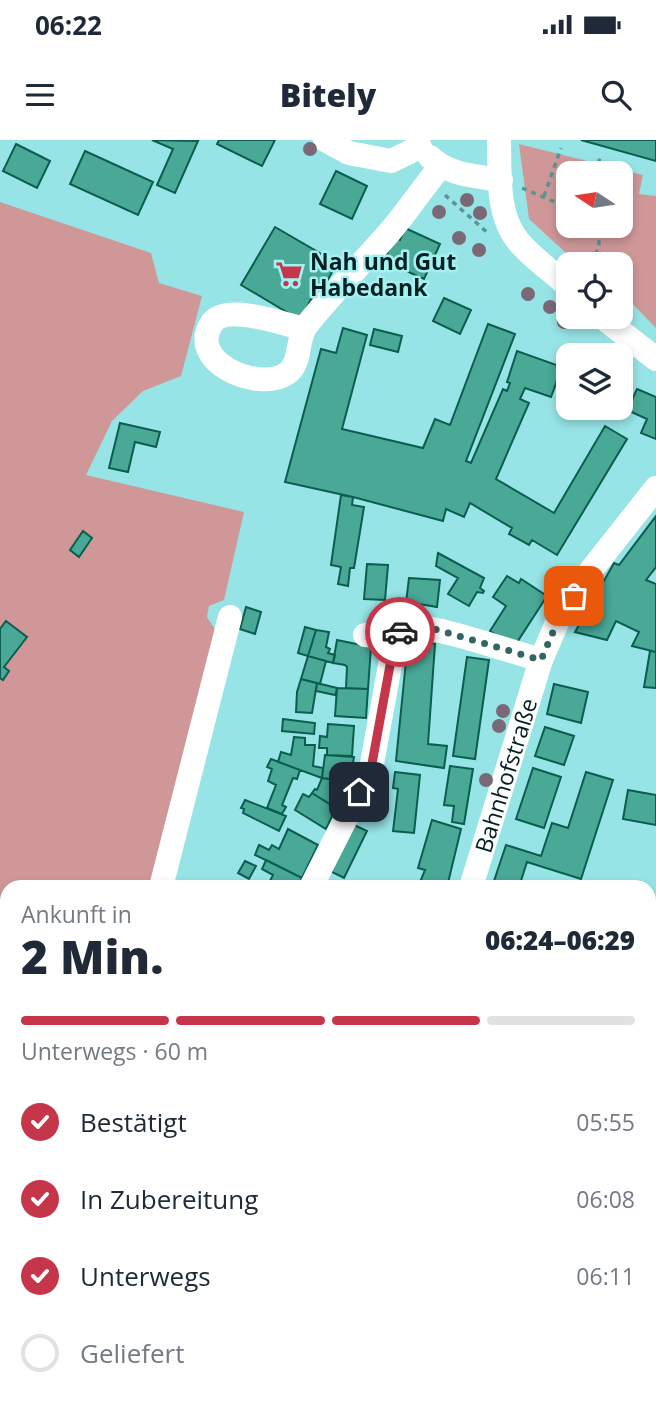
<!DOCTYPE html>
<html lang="de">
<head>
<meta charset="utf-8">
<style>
  :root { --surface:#fff; --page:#f6f6f7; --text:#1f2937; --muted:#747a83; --line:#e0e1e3; --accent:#c6364a }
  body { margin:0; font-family:"Open Sans",sans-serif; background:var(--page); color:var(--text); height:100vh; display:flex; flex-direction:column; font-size:26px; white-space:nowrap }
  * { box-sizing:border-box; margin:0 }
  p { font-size:23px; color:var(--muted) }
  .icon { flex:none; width:38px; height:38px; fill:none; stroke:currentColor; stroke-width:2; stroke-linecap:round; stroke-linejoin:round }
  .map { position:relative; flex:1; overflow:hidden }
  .panel { position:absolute; left:0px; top:740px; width:656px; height:527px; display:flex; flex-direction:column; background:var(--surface); border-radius:21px 21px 0 0; box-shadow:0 4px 10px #0003 }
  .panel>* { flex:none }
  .needle { width:46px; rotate:282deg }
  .fabs { position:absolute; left:556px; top:21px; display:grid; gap:14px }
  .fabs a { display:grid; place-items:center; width:77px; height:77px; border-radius:14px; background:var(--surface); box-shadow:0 4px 10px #0003; font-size:35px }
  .pin { position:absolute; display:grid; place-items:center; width:60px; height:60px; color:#fff; margin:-30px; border-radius:14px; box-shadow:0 4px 10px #0006 }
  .courier { position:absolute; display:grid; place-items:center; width:70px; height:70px; margin:-35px; border:5px solid #c6364a; border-radius:50%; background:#fff; color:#222; box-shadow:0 2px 9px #0007 }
  .summary em { font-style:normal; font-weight:800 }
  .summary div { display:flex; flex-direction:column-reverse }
  .summary { display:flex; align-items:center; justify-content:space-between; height:119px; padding:0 21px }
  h1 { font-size:46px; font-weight:800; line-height:52px }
  .bar { display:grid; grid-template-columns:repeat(4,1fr); gap:10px 7px; align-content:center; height:84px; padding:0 21px }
  .bar i { height:9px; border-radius:5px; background:var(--line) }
  .bar .on { background:var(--accent) }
  .bar p { grid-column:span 4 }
  ol { padding:0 21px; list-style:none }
  li { display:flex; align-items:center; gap:21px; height:77px }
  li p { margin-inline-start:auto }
  li .icon { padding:7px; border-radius:50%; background:var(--accent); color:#fff; stroke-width:4 }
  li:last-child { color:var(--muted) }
  li i { width:38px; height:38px; border:4px solid var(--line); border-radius:50% }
  .status { display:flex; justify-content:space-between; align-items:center; height:49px; padding:0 35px; background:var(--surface); direction:ltr }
  .status svg { height:19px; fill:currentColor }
  header { display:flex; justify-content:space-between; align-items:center; height:91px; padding:0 21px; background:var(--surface); font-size:32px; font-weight:800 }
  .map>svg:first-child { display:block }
  .built { fill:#7fd7d9 }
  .green { fill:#cf9798; fill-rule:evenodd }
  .building { fill:#49a996; stroke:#0a5d4f; stroke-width:2 }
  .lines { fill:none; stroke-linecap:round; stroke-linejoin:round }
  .path { stroke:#5a9495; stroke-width:3.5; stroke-dasharray:5 5; stroke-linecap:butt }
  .minor { stroke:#fff; stroke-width:24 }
  .major { stroke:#cbe8c1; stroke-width:30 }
  .rail-casing { stroke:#2e5b5d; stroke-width:8 }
  .rail { stroke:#a4f1f3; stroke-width:5; stroke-dasharray:16; stroke-linecap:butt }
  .tree { fill:#7b6876 }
  .done { stroke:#356465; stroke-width:7; stroke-dasharray:0 12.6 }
  .route { stroke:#c6364a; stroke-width:9 }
  .labels { text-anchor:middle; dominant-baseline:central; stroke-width:5; stroke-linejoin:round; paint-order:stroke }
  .poi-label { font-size:23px; font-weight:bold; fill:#001f20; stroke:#a4f1f3; text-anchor:start }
  .street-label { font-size:23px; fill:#001f20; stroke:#a4f1f3 }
</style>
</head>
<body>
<div class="status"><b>06:22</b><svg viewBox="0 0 49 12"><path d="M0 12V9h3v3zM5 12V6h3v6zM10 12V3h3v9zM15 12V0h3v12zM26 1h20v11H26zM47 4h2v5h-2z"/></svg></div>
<header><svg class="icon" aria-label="menu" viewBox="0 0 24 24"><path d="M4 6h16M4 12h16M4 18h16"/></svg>Bitely<svg class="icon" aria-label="search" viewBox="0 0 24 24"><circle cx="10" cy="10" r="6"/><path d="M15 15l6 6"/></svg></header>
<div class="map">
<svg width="656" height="1266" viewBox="0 0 656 1266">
  <rect width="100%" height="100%" fill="#97e4e6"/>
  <path class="built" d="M0 1061 7 1076V1188L0 1173Z
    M45 1260H132L135 1266H43Z"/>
  <path class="green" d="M519 4 643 35 639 54 656 56V188L621 152V124H578L529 79ZM569 33H621V86H569Z
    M0 62 151 113 159 143 202 156 181 236 143 251 112 281 86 335 244 372 224 460 209 466 207 477 216 491 154 747H7V944L0 941Z"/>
  <path class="building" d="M152 0 198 1 175 53 157 45 173 9Z
    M219 0H275L262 26 217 4Z
    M581 0H656V21Z
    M16 4 50 21 37 48 3 31Z
    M85 11 153 42 138 75 70 44Z
    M336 31 367 46 352 79 320 64Z
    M275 87 337 123 316 161 311 159 303 175 295 177 241 145Z
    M405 88 440 104 424 139 384 121 394 97 400 100Z
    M444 158 471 170 460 194 433 181Z
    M488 184 515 194 466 321 471 323 503 249 507 251 510 243 507 242 517 211 562 227 551 257 525 248 520 259 529 263 496 339 554 373 605 286 627 299 557 415 532 400 529 405 509 394 512 388 470 363 464 377 446 369 443 381 353 357 285 342 321 209 336 213 343 188 367 195 342 289 423 308 435 279 450 285Z
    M374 189 402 196 398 212 370 205Z
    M637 249 656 257V299L641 293 647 279 627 270Z
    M120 283 160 292 156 307 135 302 128 332 109 328Z
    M341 355 353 357 352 365 364 367 354 428H350L348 446 338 444 341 427 331 425Z
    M656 376V427L646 440 656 444V512L632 506 639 492 616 481 607 500 575 492 614 423 619 425Z
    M83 391 92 398 79 417 70 410Z
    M438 413 484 438 480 448 484 451 483 453 477 452 469 466 448 454 458 438 436 426Z
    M367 424 388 425 385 460 364 459Z
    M507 436 519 443 521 439 547 456 514 507 490 491 506 466 493 457Z
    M409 438 440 440 437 467 413 463 412 471H405Z
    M246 467 261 472 255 494 240 489Z
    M6 481 27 497 4 527 9 531 3 540 0 538V489Z
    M305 487 316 490 308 516 298 513Z
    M316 490 329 492 326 507 330 509 328 513 335 515 333 523 308 516Z
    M337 500 371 507 368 549 346 548 347 527 345 525 333 523Z
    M408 501 435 504 428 604 447 606 444 628 396 621Z
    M650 511 656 512V548L644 547Z
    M308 516 326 521 320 544 301 539Z
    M467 517 489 520 475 619 453 616Z
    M301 539 317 543 312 573 296 572 297 552Z
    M317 543 337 548 336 553 335 555 316 551Z
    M554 544 588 552 581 583 547 574Z
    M337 548 368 549 366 578 335 576Z
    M283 579 315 583 314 594 282 591Z
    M328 584 354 586 352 616 327 615V608H319L320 596 327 597Z
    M545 587 574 596 564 625 535 616Z
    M294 597 305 598V605H315L313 626 323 628 322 638 278 622 281 612 291 615Z
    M325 615 354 617 350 642 322 638Z
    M271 619 300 630 297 639 293 638 282 665 286 667 282 674 267 668 276 645 268 641 272 629 267 627Z
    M450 626 473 629 464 684 452 682 454 666 444 665Z
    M533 628 561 637 544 688 516 679Z
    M395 632 420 635 414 693 393 691 398 649 393 648Z
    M586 632 613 640 581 739 527 722 519 747H492L506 705 541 716 552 683 568 688Z
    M322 638 348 642 336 668 312 653 315 649 317 650Z
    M628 650 656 655V685L623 679Z
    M312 653 336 668 326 689 295 670 303 654 309 657Z
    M245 660 286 676 279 691 243 673 244 669 241 668Z
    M432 680 461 689 447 747H418L425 730 418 728Z
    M352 684 367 691 344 738 330 731Z
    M288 689 318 705 302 738 255 715 259 705 269 710 272 705 279 709Z
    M266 720 302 738 297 747H267L273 735 262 729Z
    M245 721 256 726 249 739 238 733Z
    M649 885H656V915L649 914Z
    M649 942H656V969H649Z
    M200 1260H215L219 1266H192Z"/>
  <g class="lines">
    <path class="path" d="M595 33 600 18
      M522 48 569 68
      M445 55 489 94
      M544 56 561 8
      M592 124 599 105V87L598 86
      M39 1260 42 1266
      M107 1260 111 1266"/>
    <g class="minor">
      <path d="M325 0 349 13 391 21 420 7"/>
      <path d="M499 0C500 32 496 76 519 102 533 119 553 132 569 147"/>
      <path d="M430 17C448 35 476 36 501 40"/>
      <path d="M602 177 656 219"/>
      <path d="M304 189C284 184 226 163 212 183 186 222 258 252 286 234 302 224 296 200 306 186 331 154 361 125 388 94 406 73 422 49 440 27"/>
      <path d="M365 495 395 498"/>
      <path d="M161 747 230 477"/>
      <path d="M311 747 371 629 395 498C399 494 402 489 408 488 429 482 514 513 541 520"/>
      <path id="s1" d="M471 747 541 520 559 478 589 433 656 348"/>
      <path d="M0 788 7 794"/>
      <path d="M649 933 656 932"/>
      <path d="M445 1260 446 1266"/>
    </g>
    <path class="major" d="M0 1259 4 1266"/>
    <defs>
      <path id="rail" d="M0 1089 7 1105
        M0 1122 7 1137
        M64 1260 67 1266
        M80 1260 83 1266"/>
    </defs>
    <use href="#rail" class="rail-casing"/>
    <use href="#rail" class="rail"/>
  </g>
  <g class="tree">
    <circle cx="310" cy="9" r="7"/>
    <circle cx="467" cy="60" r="7"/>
    <circle cx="439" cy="72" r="7"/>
    <circle cx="480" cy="73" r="7"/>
    <circle cx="459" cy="98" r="7"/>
    <circle cx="479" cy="110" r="7"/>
    <circle cx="528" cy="154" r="7"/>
    <circle cx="550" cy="167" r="7"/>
    <circle cx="564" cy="182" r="7"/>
    <circle cx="503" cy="571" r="7"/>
    <circle cx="499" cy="586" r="7"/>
    <circle cx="486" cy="640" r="7"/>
  </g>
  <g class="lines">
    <path class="done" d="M400 492 408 487 431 488 541 520 559 478 574 456"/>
    <path class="route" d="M359 652 371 629 395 498 400 492"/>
  </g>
  <defs>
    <symbol id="supermarket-bare" viewBox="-9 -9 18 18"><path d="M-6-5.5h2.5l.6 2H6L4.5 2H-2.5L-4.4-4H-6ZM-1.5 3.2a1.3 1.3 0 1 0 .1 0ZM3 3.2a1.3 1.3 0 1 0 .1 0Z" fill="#c6364a" stroke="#a4f1f3" stroke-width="2.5" paint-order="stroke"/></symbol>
  </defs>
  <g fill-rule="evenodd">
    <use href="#supermarket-bare" x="270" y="115" width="38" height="38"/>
  </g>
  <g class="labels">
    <g class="poi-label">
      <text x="310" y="121">Nah und Gut<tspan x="310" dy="26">Habedank</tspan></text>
    </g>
    <g class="street-label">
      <text stroke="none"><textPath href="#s1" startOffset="117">Bahnhofstraße</textPath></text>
    </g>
  </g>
</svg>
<div class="fabs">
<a><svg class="needle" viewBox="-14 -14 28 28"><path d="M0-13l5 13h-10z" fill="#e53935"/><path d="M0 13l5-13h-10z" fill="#747a83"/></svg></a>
<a><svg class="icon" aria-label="locate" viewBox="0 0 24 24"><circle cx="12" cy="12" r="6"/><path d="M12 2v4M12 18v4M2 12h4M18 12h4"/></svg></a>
<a><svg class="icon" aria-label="layers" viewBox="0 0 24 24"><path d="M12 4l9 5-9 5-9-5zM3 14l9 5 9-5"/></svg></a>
</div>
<div class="pin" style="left:574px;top:456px;background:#ea580c"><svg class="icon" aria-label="bag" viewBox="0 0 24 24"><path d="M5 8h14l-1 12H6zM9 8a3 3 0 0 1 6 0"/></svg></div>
<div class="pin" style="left:359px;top:652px;background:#1f2937"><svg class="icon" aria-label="home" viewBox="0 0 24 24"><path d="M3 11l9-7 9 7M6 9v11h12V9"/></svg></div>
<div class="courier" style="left:400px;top:492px"><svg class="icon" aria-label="car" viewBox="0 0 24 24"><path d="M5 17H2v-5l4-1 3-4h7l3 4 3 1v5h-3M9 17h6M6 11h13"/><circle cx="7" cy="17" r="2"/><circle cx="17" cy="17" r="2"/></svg></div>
<section class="panel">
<div class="summary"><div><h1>2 Min.</h1><p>Ankunft in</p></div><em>06:24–06:29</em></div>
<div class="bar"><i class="on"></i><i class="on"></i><i class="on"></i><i></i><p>Unterwegs · 60 m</p></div>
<ol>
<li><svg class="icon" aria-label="check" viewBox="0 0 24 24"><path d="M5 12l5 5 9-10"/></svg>Bestätigt<p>05:55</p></li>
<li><svg class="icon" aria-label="check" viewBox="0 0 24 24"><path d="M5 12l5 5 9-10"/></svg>In Zubereitung<p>06:08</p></li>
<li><svg class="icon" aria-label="check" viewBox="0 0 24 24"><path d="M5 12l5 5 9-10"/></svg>Unterwegs<p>06:11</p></li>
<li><i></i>Geliefert</li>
</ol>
</section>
</div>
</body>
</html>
